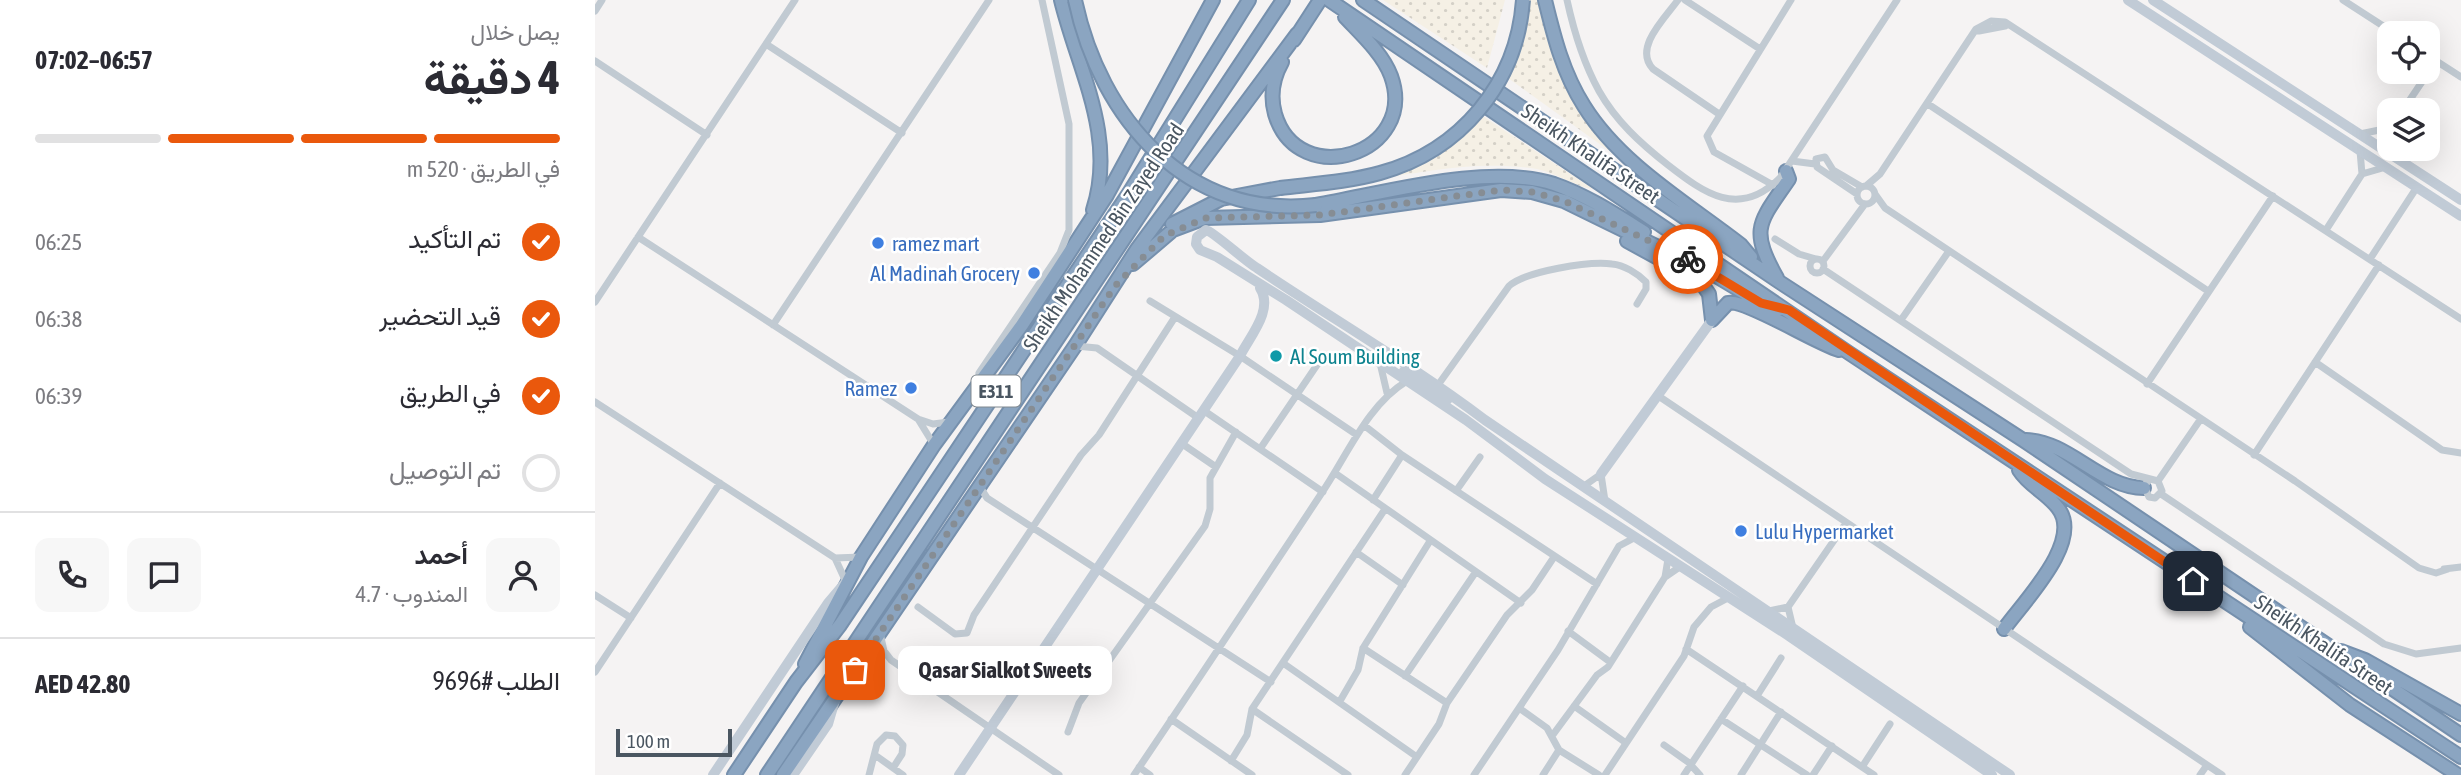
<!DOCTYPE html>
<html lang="ar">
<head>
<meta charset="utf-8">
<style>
  :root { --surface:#fff; --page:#f7f7f7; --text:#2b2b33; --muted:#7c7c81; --line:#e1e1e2; --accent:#ea580c }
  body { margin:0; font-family:"Asap Condensed",Vazirmatn,sans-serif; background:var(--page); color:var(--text); direction:rtl; height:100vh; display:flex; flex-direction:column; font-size:26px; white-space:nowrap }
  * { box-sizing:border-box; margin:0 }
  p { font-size:23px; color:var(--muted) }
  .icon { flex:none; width:38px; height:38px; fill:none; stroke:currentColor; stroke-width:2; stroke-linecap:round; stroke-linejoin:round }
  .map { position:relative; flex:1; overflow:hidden; direction:ltr }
  .panel { display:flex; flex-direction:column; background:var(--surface); width:595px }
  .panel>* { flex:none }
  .fabs { position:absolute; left:1782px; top:21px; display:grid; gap:14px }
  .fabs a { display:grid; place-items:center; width:63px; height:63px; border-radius:14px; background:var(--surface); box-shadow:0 7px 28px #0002; font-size:35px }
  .scale { position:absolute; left:21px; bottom:18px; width:116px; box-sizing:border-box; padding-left:7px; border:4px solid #4a5661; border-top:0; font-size:19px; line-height:24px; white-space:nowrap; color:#4a5661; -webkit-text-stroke:5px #fff; paint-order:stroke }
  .pin { position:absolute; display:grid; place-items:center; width:60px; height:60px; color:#fff; margin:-30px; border-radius:14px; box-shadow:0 4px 10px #0006 }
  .courier { position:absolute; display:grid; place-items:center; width:70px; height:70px; margin:-35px; border:5px solid #ea580c; border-radius:50%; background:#fff; color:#222; box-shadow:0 2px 9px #0007 }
  .bubble { position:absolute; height:49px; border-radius:14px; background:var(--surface); box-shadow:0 7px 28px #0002; font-size:23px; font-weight:700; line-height:49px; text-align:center; direction:rtl }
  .overview em { font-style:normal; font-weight:700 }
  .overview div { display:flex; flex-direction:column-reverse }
  .overview { display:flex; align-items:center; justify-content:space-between; height:119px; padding:0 35px }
  h1 { font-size:46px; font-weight:700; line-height:52px }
  .bar { display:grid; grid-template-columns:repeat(4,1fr); gap:10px 7px; align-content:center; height:84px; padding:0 35px }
  .bar i { height:9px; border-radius:5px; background:var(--line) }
  .bar .selected { background:var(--accent) }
  .bar p { grid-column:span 4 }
  .line { display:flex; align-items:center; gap:18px; padding:0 35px; border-top:2px solid var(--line) }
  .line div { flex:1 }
  .round { display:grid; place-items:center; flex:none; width:74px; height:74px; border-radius:14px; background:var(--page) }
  ol { padding:0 35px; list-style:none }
  li { display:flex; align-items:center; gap:21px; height:77px }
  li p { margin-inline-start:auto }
  li .icon { padding:7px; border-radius:50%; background:var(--accent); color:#fff; stroke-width:4 }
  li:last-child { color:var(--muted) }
  li i { width:38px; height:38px; border:4px solid var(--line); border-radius:50% }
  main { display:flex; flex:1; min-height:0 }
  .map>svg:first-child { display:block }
  .sand { fill:url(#sand-dots) }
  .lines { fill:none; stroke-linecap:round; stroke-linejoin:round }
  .highway-casing { stroke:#7690ad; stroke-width:16 }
  .street { stroke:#c1cad2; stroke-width:7 }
  .secondary { stroke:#c1cbd6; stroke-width:10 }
  .highway { stroke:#8ba5c1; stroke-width:12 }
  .highway-bridge-casing { stroke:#7690ad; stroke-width:16; stroke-linecap:butt }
  .highway-bridge { stroke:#8ba5c1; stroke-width:12 }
  .done { stroke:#868d94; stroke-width:7; stroke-dasharray:0 12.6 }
  .route { stroke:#ea580c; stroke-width:9 }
  .shop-dot { fill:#3f7fe0; stroke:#fff; stroke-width:2.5 }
  .culture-dot { fill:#0f9aa8; stroke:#fff; stroke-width:2.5 }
  .labels { text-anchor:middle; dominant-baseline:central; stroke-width:5; stroke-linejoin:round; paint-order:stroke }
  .shield { fill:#fff; stroke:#808990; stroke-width:2 }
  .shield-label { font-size:19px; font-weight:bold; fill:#4a5661 }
  .street-label { font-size:21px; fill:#4a5661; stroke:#fff }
  .shop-label { font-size:21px; fill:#366cbe; stroke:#fff; text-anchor:start }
  .culture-label { font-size:21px; fill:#0d838f; stroke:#fff; text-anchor:start }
</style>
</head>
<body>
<main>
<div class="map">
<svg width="1866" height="775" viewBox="0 0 1866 775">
  <defs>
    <pattern id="sand-dots" width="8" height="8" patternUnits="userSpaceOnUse" patternTransform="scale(1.75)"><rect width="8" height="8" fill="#f5f0e5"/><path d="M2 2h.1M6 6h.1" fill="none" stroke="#d4d0c7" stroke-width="1.8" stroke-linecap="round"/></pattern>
  </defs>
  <rect width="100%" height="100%" fill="#f5f3f3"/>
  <path class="sand" d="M788 0H910L892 68Z
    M934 0H946C958 47 993 121 1024 158L913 78 926 44Z
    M886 115 998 189C980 187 962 173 942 169 886 160 832 171 776 180Z"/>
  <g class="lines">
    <defs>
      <path id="highway" d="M466 0C483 70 522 136 498 210
        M734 0 1254 353 1866 757
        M768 0 1183 281 1428 440 1866 735
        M950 0C959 37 968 73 989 106 1025 164 1092 203 1146 245L1156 257
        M699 40 725 0
        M687 62C678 78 675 96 680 114 703 192 824 154 796 76 788 54 766 34 750 17
        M721 205C791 193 891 163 959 184 991 195 1020 214 1049 232
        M577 224 626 199 685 188
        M1032 241 1105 281 1114 294 1117 320
        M1076 249 1161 300 1185 309
        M538 264 578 230 610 218 725 215 906 190 937 192 969 201 1063 247 1082 252
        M1182 278C1154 228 1164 223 1194 179L1191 171
        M1117 320 1133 303C1149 298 1220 343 1244 350
        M1431 440C1474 441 1506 488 1549 488
        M1655 627 1755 705 1863 775
        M1409 629C1429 601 1489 541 1463 508 1452 493 1434 486 1424 470
        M1746 651 1770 660 1866 714
        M210 664 266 557 339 445 427 325 512 195 618 0
        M139 775 201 682 245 625 534 193 654 0
        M172 775 688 0
        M188 775 480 346 542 249 702 34"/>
    </defs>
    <use href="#highway" class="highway-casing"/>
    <path class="street" d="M972 0C979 32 988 62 1004 91 1021 121 1045 143 1073 165 1109 193 1144 219 1185 178L1302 0
      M1083 0C1070 18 1038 48 1058 69L1124 114
      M1090 0 1165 49
      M1748 0 1799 33
      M0 11 7 0
      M1384 31 1410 26
      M171 44 307 133
      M1832 55 1866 77
      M0 61 112 135
      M1333 104 1613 291
      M1808 110 1841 61
      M1765 134 1794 128
      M1197 161 1220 164
      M1767 174 1791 167
      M1178 185 1119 152 1112 136 1196 0
      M1271 186 1285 174 1381 29 1396 21 1410 22 1866 319
      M1262 195a9 9 0 1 1 18 0a9 9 0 1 1-18 0Z
      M1262 194 1222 167 1221 159 1230 157 1238 170 1267 187
      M1280 194 1290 208 1700 481 1824 568 1841 573 1853 569
      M1731 230 1767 174 1765 151
      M43 237 323 419 338 424 354 422
      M1180 239 1204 254 1221 259
      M1775 259 1822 187
      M1215 266a7 7 0 1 1 14 0a7 7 0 1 1-14 0Z
      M1228 261 1270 204
      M1228 269 1536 474 1563 481 1567 491 1560 498 1554 497 1549 486 1554 480
      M555 301 645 356 762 435
      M0 302 200 0
      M1306 320 1354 251
      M178 325 394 0
      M481 346 502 348 602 417
      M1720 362 1847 450 1866 453
      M785 363 792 393
      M384 373 465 253 474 230V124L447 0
      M1552 384 1678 196
      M843 385 914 286C931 271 994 261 1017 264 1029 265 1042 273 1051 282V289L1042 304
      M1062 395 1627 775
      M0 402 240 558 251 582
      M608 410 728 492
      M323 419 339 445
      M770 426 807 455 1002 584
      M586 443 621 467
      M665 449 724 362
      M1659 455 1784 265
      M740 473 926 603
      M1006 474 1010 501
      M1563 481 1605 420
      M989 486 1006 474
      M385 487 392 498 676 682
      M861 491 885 457
      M1566 494 1789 644 1821 654 1866 648
      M778 500 807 455
      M761 552 808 585
      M240 558 266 557
      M1849 569 1866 567
      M1070 577 1086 566
      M0 595 36 618
      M323 607 360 634 372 633 379 615 486 455 504 435 580 317
      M1193 607 1198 628
      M1174 611 1193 607 1251 523
      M973 631 1015 662
      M285 633 289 651 296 660 464 775
      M768 648 852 703
      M1091 649 1279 775
      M688 663 822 757
      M0 672 125 483
      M810 676 880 573
      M1162 696 1186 658
      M745 701 763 670 768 648 835 541
      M979 706 1031 743
      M924 708 952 728 964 750 1004 775
      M657 709 753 775
      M576 719 657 775
      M1126 719 1212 775
      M473 732 484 703 610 526 615 509V478L641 432
      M957 736 1002 675 1013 667 1070 577 1073 559
      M1069 745 1093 762 1105 775
      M280 755 308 775
      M636 761 652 735 657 709 790 509
      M544 767 555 775
      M1267 767 1295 724
      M274 775 282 744 291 735 300 736 308 745 307 754 298 768
      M539 775C602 682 664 588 726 494 752 456 772 405 812 381
      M810 775 844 724 852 703 912 615 937 590 959 557
      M879 775 963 650 1024 546 1039 538
      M948 775 964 750
      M1010 775 1089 656 1099 627 1116 607 1133 598
      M1089 775 1148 686
      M1146 775 1186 712
      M1218 775 1237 746
      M1605 775 1612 765"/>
    <path class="secondary" d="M1533 0 1866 216
      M1558 0 1866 200
      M809 371 853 399
      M1006 474 1117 320
      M118 775 233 603 250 583
      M198 775 233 724 240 700
      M364 775 645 356C655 336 679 310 665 288
      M1397 775 1194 636 950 479 871 420 691 300 622 257 605 250 601 244 602 237 611 230C619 232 650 261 662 268 738 319 817 365 890 420L1415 775"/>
    <use href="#highway" class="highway"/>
    <defs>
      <path id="highway-bridge" d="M480 0C505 118 592 220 721 205
        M685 188C718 184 753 182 785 173 865 151 922 84 928 0"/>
    </defs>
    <use href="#highway-bridge" class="highway-bridge-casing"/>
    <use href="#highway-bridge" class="highway-bridge"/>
  </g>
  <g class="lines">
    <path class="done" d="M260 670 520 286 569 236 610 218 725 215 906 190 937 192 969 201 1093 259"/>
    <path class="route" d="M1093 259 1166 303 1194 310 1598 581"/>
  </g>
  <g class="shop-dot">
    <circle cx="283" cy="243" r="7"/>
    <circle cx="439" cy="273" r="7"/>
    <circle cx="316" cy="388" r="7"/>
    <circle cx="1146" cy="531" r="7"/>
  </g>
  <circle class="culture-dot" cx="681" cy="356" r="7"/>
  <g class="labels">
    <rect class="shield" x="376.5" y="375.5" width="49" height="31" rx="5"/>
    <g class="shield-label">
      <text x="401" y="391">E311</text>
    </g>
    <g class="street-label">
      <text transform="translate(996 153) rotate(34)">Sheikh Khalifa Street</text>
      <text transform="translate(508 237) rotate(-56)">Sheikh Mohammed Bin Zayed Road</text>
      <text transform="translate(1729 644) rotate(34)">Sheikh Khalifa Street</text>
    </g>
    <g class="shop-label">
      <text x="297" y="243">ramez mart</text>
      <text x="425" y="273" text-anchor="end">Al Madinah Grocery</text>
      <text x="302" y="388" text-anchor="end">Ramez</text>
      <text x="1160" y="531">Lulu Hypermarket</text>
    </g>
    <g class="culture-label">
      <text x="695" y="356">Al Soum Building</text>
    </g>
  </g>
</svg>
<div class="fabs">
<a><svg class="icon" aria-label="locate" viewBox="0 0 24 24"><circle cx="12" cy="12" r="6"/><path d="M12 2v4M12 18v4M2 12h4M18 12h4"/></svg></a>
<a><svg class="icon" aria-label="layers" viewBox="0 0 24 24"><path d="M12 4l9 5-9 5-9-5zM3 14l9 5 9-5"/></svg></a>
</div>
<div class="scale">100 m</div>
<div class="pin" style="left:260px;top:670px;background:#ea580c"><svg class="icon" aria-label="bag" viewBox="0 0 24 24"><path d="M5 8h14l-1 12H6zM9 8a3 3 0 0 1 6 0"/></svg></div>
<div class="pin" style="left:1598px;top:581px;background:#1f2937"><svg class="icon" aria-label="home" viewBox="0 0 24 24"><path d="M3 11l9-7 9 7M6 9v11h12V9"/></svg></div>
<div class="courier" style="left:1093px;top:259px"><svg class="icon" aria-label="bike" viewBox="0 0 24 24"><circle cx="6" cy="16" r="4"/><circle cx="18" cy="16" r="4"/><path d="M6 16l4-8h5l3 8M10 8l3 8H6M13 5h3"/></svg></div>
<div class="bubble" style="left:303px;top:646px;width:214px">Qasar Sialkot Sweets</div>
</div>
<section class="panel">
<div class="overview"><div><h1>4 دقيقة</h1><p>يصل خلال</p></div><em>06:57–07:02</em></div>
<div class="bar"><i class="selected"></i><i class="selected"></i><i class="selected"></i><i></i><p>في الطريق · 520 m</p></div>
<ol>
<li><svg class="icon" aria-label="check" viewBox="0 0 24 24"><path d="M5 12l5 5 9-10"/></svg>تم التأكيد<p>06:25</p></li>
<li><svg class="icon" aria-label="check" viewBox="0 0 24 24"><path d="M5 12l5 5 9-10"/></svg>قيد التحضير<p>06:38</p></li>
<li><svg class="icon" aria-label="check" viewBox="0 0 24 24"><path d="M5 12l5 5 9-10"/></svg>في الطريق<p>06:39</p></li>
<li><i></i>تم التوصيل</li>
</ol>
<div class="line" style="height:126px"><a class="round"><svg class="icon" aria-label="person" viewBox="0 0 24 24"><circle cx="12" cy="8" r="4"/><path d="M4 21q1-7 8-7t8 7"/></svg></a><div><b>أحمد</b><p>المندوب · 4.7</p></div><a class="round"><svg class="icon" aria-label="chat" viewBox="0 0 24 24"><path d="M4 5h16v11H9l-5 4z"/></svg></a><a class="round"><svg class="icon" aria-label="phone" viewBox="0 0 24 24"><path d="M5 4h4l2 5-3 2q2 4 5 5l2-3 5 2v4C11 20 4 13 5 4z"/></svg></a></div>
<div class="line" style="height:91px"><div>الطلب #9696</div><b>AED 42.80</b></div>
</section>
</main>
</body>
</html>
